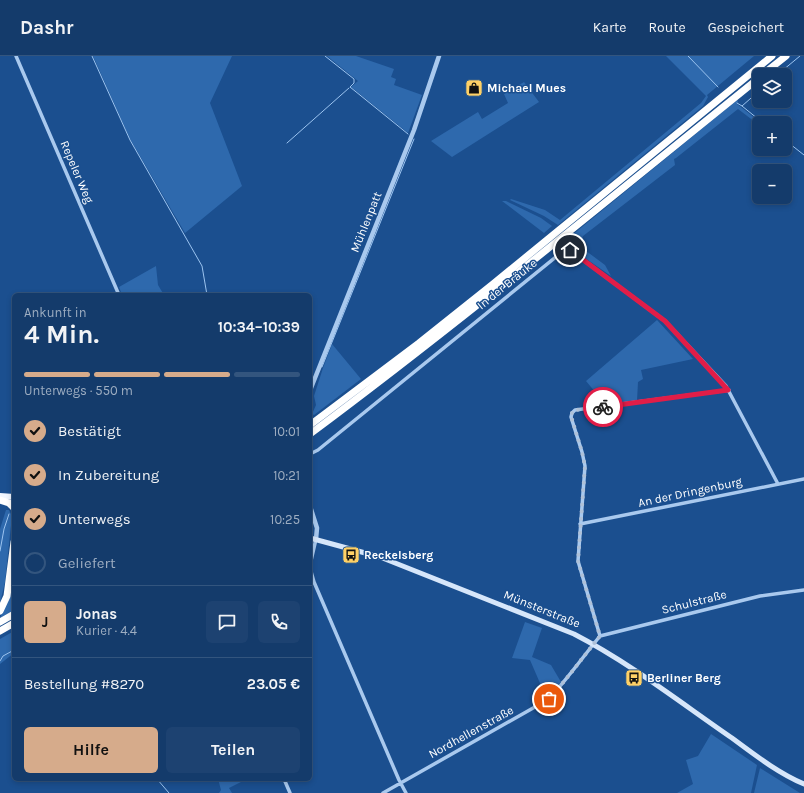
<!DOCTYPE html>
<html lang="de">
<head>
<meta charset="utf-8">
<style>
  :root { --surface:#143b6b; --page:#1d4271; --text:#f1f3f6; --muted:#9dadc1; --line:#33557e; --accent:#d6ab8b }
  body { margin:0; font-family:Karla,sans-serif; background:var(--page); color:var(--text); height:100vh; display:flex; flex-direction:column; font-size:15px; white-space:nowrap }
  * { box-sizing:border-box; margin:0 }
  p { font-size:13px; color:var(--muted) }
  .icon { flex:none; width:22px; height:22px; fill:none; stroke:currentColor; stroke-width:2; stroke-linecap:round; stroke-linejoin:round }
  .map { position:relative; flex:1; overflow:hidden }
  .panel { position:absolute; left:12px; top:237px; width:300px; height:488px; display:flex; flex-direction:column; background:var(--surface); border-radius:6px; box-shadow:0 2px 6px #0003,0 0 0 1px var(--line) }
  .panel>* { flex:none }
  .controls { position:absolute; left:752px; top:12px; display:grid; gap:8px }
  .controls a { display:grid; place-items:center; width:40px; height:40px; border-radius:6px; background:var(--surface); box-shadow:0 2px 6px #0003,0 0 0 1px var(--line); font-size:20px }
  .pin { position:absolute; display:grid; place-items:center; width:34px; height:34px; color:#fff; margin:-17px; border:2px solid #fff; border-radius:50%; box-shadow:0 1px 4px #0007 }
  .courier { position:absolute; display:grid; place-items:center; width:40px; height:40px; margin:-20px; border:3px solid #e11d48; border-radius:50%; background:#fff; color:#222; box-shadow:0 1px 5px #0007 }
  .summary em { font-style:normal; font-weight:700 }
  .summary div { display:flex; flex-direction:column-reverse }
  .summary { display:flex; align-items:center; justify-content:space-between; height:68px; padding:0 12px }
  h1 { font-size:26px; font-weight:700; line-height:30px }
  .bar { display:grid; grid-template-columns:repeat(4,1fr); gap:6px 4px; align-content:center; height:48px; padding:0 12px }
  .bar i { height:5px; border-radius:3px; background:var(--line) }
  .bar .on { background:var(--accent) }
  .bar p { grid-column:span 4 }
  .line { display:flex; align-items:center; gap:10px; padding:0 12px; border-top:1px solid var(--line) }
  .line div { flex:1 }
  .round { display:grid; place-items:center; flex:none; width:42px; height:42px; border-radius:6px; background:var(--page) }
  ol { padding:0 12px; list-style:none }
  li { display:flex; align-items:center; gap:12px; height:44px }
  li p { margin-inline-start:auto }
  li .icon { padding:4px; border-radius:50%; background:var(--accent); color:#111; stroke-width:4 }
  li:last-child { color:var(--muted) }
  li i { width:22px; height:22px; border:2px solid var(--line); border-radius:50% }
  .cta { display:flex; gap:8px; margin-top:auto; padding:8px 12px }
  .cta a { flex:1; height:46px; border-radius:6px; background:var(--accent); color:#111; font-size:16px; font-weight:700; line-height:46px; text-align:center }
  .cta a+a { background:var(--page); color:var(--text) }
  header { display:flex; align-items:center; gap:24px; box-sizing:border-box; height:56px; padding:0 20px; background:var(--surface); border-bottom:1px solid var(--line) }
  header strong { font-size:19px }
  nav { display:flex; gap:22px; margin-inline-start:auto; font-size:14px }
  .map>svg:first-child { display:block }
  .green { fill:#2e69ad }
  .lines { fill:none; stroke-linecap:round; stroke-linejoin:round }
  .stream { stroke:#9cc4f0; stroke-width:1 }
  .minor { stroke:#a9c9ee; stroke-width:3.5 }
  .tertiary { stroke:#a9c9ee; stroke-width:4.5 }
  .secondary { stroke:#d6e6fa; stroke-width:5 }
  .primary { stroke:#f0f6ff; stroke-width:6 }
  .motorway { stroke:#fff; stroke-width:7 }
  .done { stroke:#afc1d8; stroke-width:4; stroke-dasharray:0 7.2 }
  .route { stroke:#e11d48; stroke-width:5 }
  .labels { text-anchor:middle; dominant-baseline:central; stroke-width:3; stroke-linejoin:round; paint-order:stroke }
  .poi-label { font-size:12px; font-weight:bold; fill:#fff; stroke:#1b4f8f; text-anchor:start }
  .street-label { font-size:12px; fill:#fff; stroke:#1b4f8f }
</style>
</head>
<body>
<header>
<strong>Dashr</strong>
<nav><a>Karte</a><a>Route</a><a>Gespeichert</a></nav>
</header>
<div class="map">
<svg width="804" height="737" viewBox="0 0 804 737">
  <rect width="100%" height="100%" fill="#1b4f8f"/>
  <path class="green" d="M93 0H232L210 47 242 130 185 177 130 83Z
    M327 0H356L394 13 391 21 396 23 394 29 422 39 408 77 351 31 358 25Z
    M666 0H754L707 39 708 41 703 50 558 169 544 160 510 144 511 143 545 154 560 164 701 47 706 40Z
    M524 26 539 46 452 101 431 85 478 56 482 63 508 47 504 38Z
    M737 44 738 45 737 48 761 67H759V69L738 53 676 102 674 103 675 109 583 180 582 184 580 186 571 180Z
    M502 145H506L541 162 552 170 544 177Z
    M570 183 605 209 611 220 572 193H566L563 190Z
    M156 210 158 229 164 239H122L119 231Z
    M657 264 693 303 641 314 643 323 638 326 637 345 606 349 586 325Z
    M332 288 361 323 314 359 312 358 316 349 314 340 323 312Z
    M6 454H9L12 460 5 526 0 547V473Z
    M14 504V554L0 562 2 557Z
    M525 566 542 572 532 601 551 609 561 626 546 641 530 604 512 602Z
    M14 575V597L0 608V583Z
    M711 678 757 709 751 737H677L693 728 686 704 698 700Z
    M760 712 800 737H754Z
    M218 723H247L229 732 232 737H219L221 734Z"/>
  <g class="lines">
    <path class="stream" d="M92 0 130 84 202 210 207 239
      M325 0 354 23V27L350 31 408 78
      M688 0 718 31
      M777 19 800 0
      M737 47 742 50 759 35
      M742 50 763 67
      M785 84 804 99
      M287 87 349 32
      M322 311 414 83
      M0 495 4 473 9 458
      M0 605 3 600 14 594
      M157 723 169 737"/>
    <path class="minor" d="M16 0 119 239
      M310 398 318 394 562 196 570 194 665 265 726 330 778 428
      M580 468 804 423
      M310 509 316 483
      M310 512 314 526 399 724 406 737
      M600 580 578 505 585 410 582 396 571 361 572 357 575 354 729 334
      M284 723 290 737
      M383 737 549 643C567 623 583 601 600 580L760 540 804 534"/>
    <path class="tertiary" d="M310 338 311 332 414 74 439 0
      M310 450 317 472 316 483"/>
    <path class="secondary" d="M310 482 380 501 574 578C630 607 681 647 732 682 755 699 778 717 804 728"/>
    <path class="primary" d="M0 440 14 441"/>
    <path class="motorway" d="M762 19 786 0
      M310 369 419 287 493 228 772 0
      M310 378C463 264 610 142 759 22
      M0 444 9 447 14 452
      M0 555 7 540 14 486
      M0 566 14 558
      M0 575 14 567"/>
  </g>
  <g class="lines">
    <path class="done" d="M549 643C567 623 583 601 600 580L578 505 585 410 582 396 571 360 572 357 575 354 603 351"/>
    <path class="route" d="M570 194 665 265 728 334 603 351"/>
  </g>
  <defs>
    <symbol id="shop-square" viewBox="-11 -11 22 22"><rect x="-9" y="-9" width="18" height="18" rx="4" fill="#ffd166" stroke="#1b4f8f"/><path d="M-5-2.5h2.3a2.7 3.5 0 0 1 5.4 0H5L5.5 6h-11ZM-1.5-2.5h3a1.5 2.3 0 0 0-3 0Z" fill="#111"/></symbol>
    <symbol id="bus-square" viewBox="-11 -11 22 22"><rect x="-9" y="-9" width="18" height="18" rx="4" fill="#ffd166" stroke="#1b4f8f"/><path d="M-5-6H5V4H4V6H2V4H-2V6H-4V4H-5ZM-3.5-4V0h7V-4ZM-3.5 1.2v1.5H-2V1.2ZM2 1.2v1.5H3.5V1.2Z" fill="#111"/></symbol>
  </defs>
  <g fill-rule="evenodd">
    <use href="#shop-square" x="464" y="22" width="20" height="20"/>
    <use href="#bus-square" x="341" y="489" width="20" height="20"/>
    <use href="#bus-square" x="624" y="612" width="20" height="20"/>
  </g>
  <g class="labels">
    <g class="poi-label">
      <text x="487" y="32">Michael Mues</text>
      <text x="364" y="499">Reckelsberg</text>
      <text x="647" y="622">Berliner Berg</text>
    </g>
    <g class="street-label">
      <text transform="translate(77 116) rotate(67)">Repeler Weg</text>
      <text transform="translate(366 166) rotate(-68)">Mühlenpatt</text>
      <text transform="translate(507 228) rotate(-39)">In der Bräuke</text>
      <text transform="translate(690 436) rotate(-12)">An der Dringenburg</text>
      <text transform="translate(694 546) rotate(-14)">Schulstraße</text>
      <text transform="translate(542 553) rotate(22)">Münsterstraße</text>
      <text transform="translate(471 676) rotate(-29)">Nordhellenstraße</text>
    </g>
  </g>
</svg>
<div class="controls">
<a><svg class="icon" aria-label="layers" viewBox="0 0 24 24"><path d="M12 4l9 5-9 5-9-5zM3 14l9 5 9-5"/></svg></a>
<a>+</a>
<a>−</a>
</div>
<div class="pin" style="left:549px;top:643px;background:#ea580c"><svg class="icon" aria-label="bag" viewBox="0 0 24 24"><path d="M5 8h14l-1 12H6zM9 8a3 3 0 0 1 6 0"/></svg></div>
<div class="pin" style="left:570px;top:194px;background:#1f2937"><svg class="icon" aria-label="home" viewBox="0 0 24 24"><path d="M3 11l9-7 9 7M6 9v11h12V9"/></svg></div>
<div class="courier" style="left:603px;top:351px"><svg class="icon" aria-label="bike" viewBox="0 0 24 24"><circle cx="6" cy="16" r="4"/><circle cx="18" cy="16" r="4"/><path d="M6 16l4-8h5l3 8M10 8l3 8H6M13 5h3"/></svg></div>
<section class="panel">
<div class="summary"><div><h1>4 Min.</h1><p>Ankunft in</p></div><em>10:34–10:39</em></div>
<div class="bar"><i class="on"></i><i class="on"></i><i class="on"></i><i></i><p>Unterwegs · 550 m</p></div>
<ol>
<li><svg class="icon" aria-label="check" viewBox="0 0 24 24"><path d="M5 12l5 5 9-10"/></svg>Bestätigt<p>10:01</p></li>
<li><svg class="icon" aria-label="check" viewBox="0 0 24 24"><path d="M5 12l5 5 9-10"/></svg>In Zubereitung<p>10:21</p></li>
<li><svg class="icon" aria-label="check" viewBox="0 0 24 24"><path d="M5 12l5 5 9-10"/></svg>Unterwegs<p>10:25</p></li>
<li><i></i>Geliefert</li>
</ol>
<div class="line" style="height:72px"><b class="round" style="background:var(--accent);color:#111">J</b><div><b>Jonas</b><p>Kurier · 4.4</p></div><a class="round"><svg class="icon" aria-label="chat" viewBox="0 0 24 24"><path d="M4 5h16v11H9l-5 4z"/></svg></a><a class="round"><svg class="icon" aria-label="phone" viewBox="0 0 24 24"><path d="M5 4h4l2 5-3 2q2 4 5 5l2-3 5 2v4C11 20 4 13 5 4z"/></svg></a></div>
<div class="line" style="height:52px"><div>Bestellung #8270</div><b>23.05 €</b></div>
<div class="cta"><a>Hilfe</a><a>Teilen</a></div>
</section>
</div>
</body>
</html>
